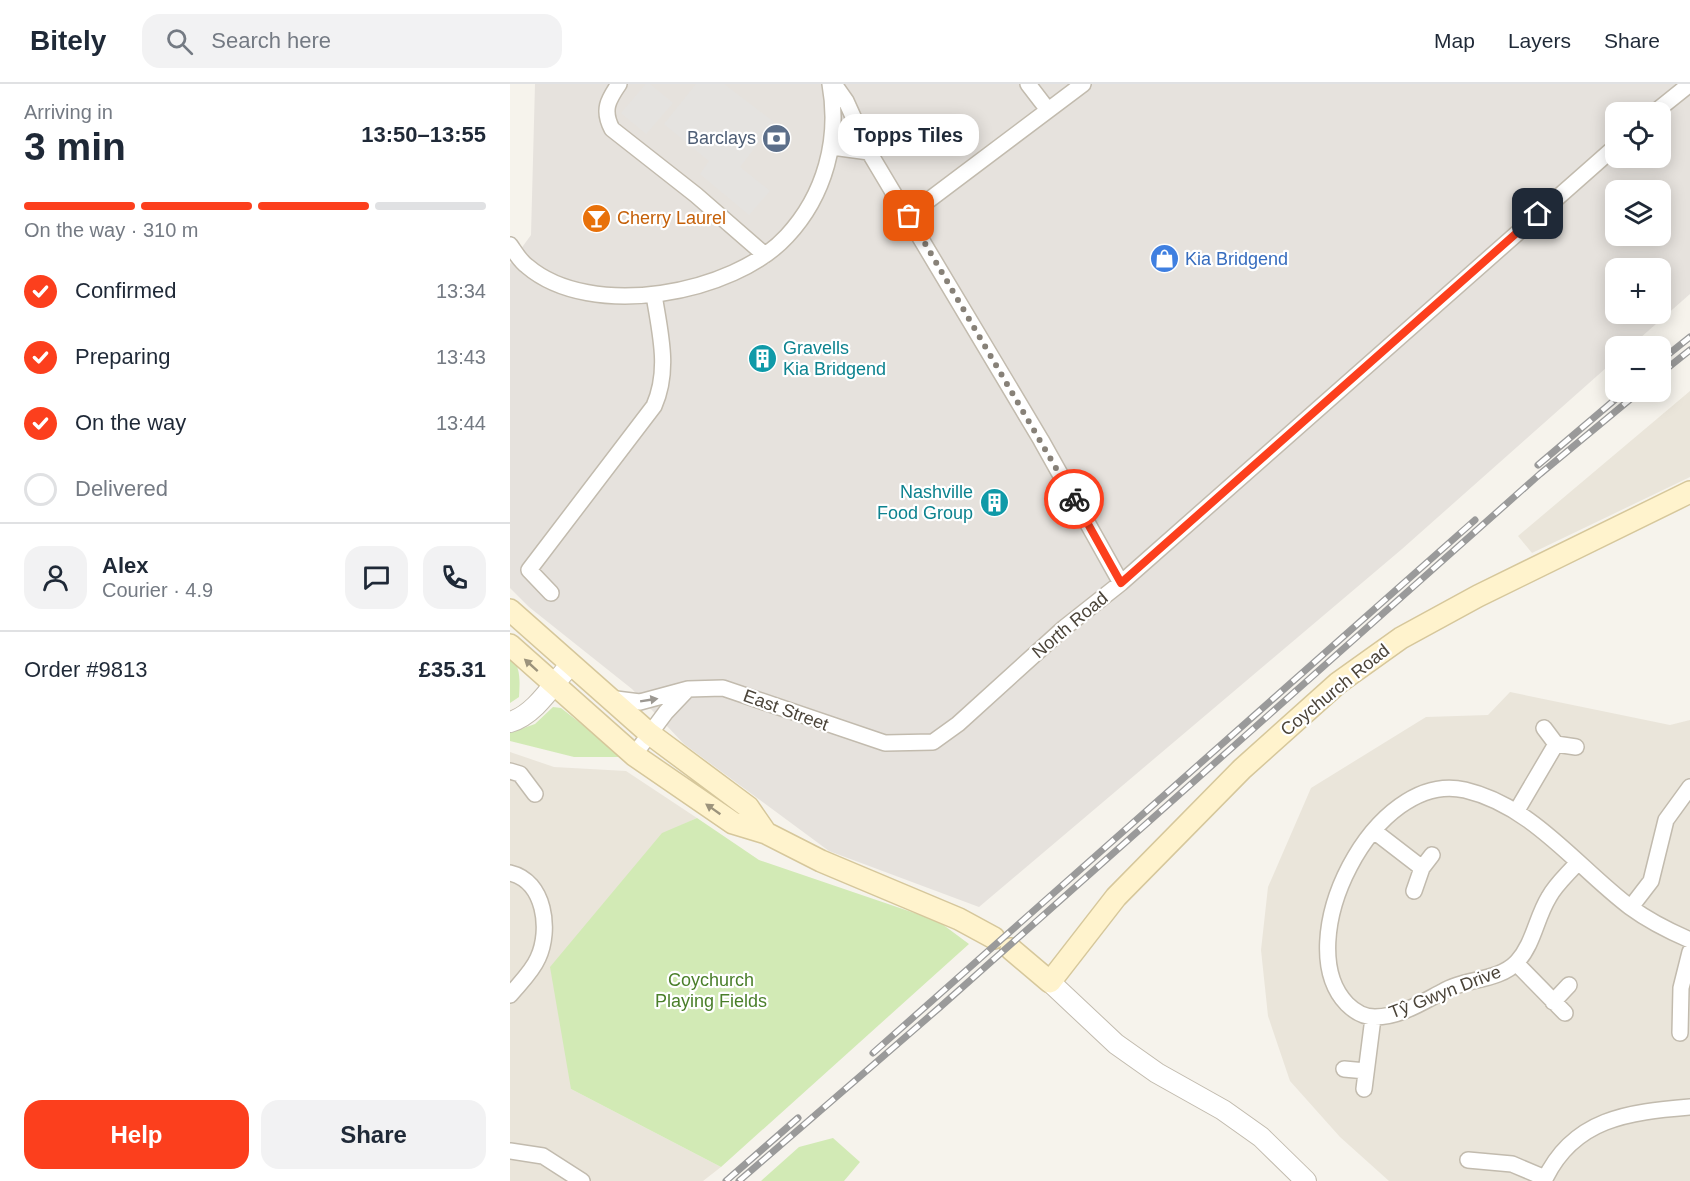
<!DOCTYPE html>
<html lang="en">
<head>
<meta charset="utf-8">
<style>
  :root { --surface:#fff; --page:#f2f2f3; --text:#1f2937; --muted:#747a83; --line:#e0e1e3; --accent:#fc3f1d }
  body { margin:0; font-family:Helvetica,sans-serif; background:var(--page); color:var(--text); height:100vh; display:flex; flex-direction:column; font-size:22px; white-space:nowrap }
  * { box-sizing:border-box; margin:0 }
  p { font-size:20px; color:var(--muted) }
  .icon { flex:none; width:33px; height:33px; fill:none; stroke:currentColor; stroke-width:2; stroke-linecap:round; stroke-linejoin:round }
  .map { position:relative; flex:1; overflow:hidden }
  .panel { display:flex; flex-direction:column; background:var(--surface); width:510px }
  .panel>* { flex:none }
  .fabs { position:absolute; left:1095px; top:18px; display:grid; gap:12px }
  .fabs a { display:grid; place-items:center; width:66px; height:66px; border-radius:12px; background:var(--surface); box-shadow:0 3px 15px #0003; font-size:30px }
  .pin { position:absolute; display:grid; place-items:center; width:51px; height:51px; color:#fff; margin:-26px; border-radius:12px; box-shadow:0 3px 9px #0006 }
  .courier { position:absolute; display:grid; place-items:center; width:60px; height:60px; margin:-30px; border:4px solid #fc3f1d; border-radius:50%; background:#fff; color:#222; box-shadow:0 2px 8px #0007 }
  .bubble { position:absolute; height:42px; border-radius:18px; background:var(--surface); box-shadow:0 3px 15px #0003; font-size:20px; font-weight:700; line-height:42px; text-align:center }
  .headline em { font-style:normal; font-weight:700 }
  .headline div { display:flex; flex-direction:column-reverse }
  .headline { display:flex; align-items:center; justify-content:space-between; height:102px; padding:0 24px }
  h1 { font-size:39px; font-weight:700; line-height:45px }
  .bar { display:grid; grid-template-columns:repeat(4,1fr); gap:9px 6px; align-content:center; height:72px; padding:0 24px }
  .bar i { height:8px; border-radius:4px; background:var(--line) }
  .bar .on { background:var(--accent) }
  .bar p { grid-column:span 4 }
  .line { display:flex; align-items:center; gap:15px; padding:0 24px; border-top:2px solid var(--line) }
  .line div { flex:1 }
  .round { display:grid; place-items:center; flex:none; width:63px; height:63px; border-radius:18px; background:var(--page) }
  ol { padding:0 24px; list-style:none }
  li { display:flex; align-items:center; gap:18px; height:66px }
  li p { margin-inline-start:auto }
  li .icon { padding:6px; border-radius:50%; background:var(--accent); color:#fff; stroke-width:4 }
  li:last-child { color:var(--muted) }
  li i { width:33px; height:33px; border:3px solid var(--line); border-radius:50% }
  .cta { display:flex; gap:12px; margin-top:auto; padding:12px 24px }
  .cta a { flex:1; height:69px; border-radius:18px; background:var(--accent); color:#fff; font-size:24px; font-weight:700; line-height:69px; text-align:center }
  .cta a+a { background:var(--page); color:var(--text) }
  header { display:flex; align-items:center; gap:36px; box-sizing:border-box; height:84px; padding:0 30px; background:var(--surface); border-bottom:2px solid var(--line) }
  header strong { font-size:28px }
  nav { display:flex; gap:33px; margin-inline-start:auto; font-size:21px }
  .search { width:420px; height:54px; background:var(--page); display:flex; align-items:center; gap:15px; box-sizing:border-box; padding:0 21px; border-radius:18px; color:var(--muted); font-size:22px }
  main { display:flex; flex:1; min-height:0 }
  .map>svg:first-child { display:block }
  .residential { fill:#eae5da }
  .industrial { fill:#e6e2dd; fill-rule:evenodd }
  .green { fill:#d2eab5 }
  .parking { fill:#e5e3e0 }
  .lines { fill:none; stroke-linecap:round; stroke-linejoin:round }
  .minor-casing { stroke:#c2bbae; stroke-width:18 }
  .tertiary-casing { stroke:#c2bbae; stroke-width:22 }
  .secondary-casing { stroke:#d6c79b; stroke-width:24 }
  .minor { stroke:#fff; stroke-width:15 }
  .tertiary { stroke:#fff; stroke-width:20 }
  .secondary { stroke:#fff3cd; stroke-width:21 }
  .rail-casing { stroke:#9a9a9a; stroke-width:7 }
  .rail { stroke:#fff; stroke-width:4.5; stroke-dasharray:14; stroke-linecap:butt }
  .oneway { fill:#9c937c }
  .oneway2 { fill:#9c9892 }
  .done { stroke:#878178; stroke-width:6; stroke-dasharray:0 10.8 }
  .route { stroke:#fc3f1d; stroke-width:8 }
  .labels { text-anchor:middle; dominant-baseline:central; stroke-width:4.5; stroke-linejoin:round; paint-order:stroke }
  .service-label { font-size:18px; fill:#4e5e75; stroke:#fff; text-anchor:end }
  .food-label { font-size:18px; fill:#c56008; stroke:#fff; text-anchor:start }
  .shop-label { font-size:18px; fill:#366cbe; stroke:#fff; text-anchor:start }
  .culture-label { font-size:18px; fill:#0d838f; stroke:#fff; text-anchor:start }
  .street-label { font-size:18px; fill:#4b4439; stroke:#fff }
  .park-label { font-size:18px; fill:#4a7f2a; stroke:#fff }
</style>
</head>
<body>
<header>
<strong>Bitely</strong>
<div class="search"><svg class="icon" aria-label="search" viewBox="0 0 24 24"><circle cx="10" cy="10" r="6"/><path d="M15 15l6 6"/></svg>Search here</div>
<nav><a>Map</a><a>Layers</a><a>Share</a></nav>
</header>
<main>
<section class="panel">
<div class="headline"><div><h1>3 min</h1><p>Arriving in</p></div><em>13:50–13:55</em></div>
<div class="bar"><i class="on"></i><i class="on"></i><i class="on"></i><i></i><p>On the way · 310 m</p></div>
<ol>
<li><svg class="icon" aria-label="check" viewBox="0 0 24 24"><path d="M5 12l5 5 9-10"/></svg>Confirmed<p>13:34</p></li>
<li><svg class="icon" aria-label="check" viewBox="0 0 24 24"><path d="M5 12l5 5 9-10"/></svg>Preparing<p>13:43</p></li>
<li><svg class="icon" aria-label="check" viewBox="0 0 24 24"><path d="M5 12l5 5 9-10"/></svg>On the way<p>13:44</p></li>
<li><i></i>Delivered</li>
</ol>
<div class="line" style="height:108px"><a class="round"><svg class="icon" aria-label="person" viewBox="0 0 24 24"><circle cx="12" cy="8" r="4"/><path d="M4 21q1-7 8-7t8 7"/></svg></a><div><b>Alex</b><p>Courier · 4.9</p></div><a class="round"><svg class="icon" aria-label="chat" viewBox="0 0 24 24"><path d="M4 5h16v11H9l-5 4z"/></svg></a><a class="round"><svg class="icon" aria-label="phone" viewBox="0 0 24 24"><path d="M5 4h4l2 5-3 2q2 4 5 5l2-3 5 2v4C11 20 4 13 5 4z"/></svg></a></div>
<div class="line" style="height:78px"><div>Order #9813</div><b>£35.31</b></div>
<div class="cta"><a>Help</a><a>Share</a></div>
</section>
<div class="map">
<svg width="1180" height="1097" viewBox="0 0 1180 1097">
  <rect width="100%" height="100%" fill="#f6f3ec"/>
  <path class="residential" d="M1180 307V393L1022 469 1008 452Z
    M1000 608 1160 641 1180 636V1097H879L830 1053 780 997 758 932 751 866 758 803 801 704 916 633 978 631Z
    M0 668 44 683 116 687 187 734 152 750 61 1005 211 1083 193 1097H0Z"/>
  <path class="industrial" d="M25 0H1180V210L1121 262H1106L1105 276 892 465 469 823 319 767 174 660 122 605 19 523 0 504V180L21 151ZM1106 28H1150V74H1106ZM1106 106H1150V152H1106ZM1106 184H1150V230H1106Z"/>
  <path class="green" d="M0 570C11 584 10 596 9 613L0 619Z
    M43 623 51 624 111 671 109 673H64L0 657V649L25 640Z
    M187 734 249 776 428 837 459 860 211 1083 61 1005 40 883 152 749Z
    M323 1054 350 1078 334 1097H251L289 1063Z"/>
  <path class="parking" d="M136 0H140L163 19 136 50 111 29Z
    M186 0H214L264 38 230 83 260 107 239 131 190 90 199 77 154 40Z"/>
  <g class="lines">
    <defs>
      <path id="minor" d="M109 0C98 16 92 26 102 45L186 111 255 171
        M324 0 336 17 359 68 531 356 611 499
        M518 0 538 26
        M1145 28 1180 0
        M322 63 359 68
        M399 131 573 0
        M0 161C5 168 10 177 17 182 81 237 224 210 277 152 315 111 330 55 320 0
        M41 509 19 486 144 322C160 286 150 249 144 211
        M98 614 130 618 178 605 213 604 375 659 423 658 448 640 554 544 611 499 1106 62
        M1034 644 1046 660 1066 663
        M124 671 156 628 176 607
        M0 687 10 690 25 710
        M1006 728 1046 660
        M864 747 912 784
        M1068 778C1059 789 1046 800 1039 813 1026 834 1024 859 1007 878 988 898 954 894 932 908 911 919 889 933 865 933 854 933 844 927 837 920 778 859 864 685 955 706 1023 722 1067 783 1120 823 1139 837 1159 847 1180 856
        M0 789C35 797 41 846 28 874 22 888 9 900 0 911
        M904 807 912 784 922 771
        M1121 823 1141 797 1156 736 1180 703
        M1006 879 1055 929
        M1043 918 1059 901
        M1170 949 1171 904 1180 868
        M834 985 856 987
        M854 1005 863 934
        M0 1067 33 1072 72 1097
        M958 1076 1002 1080 1035 1094
        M1034 1097C1063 1034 1119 1028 1180 1023"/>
      <path id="tertiary" d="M0 638C25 631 43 600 60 581
        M540 898 606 960 647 989 713 1026 751 1053 796 1097"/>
      <path id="secondary" d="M0 526 140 650 238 723 256 749
        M0 561 124 671 223 739 256 749 311 777 449 835 484 854
        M501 865 540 898 606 813 732 685 828 599 891 554 968 512 1180 408"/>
    </defs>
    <use href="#minor" class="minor-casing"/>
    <use href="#tertiary" class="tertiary-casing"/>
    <use href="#secondary" class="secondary-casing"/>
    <use href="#minor" class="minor"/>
    <use href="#tertiary" class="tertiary"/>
    <use href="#secondary" class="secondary"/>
    <defs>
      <path id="rail" d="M1150 277 1180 253
        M1150 290 1180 266
        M1028 381 1114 308
        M363 969 965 436
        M216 1097 288 1034
        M229 1097 429 924 1030 390 1129 308"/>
    </defs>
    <use href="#rail" class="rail-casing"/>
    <use href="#rail" class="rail"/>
  </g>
  <defs><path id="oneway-solid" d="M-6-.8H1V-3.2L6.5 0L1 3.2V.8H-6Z" transform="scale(1.5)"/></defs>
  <g class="oneway">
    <use href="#oneway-solid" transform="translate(21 581) rotate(-138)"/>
    <use href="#oneway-solid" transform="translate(203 725) rotate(-145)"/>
  </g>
  <use class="oneway2" href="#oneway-solid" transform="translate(139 616) rotate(-9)"/>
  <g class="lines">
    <path class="done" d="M399 132 564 415"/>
    <path class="route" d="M564 415 611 499 1028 130"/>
  </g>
  <defs>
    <symbol id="bank-disc" viewBox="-11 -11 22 22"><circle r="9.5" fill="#5c6f8a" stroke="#fff"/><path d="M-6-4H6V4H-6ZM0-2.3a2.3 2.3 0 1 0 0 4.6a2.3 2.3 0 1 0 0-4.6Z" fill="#fff"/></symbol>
    <symbol id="bar-disc" viewBox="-11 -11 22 22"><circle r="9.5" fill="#e8710a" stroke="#fff"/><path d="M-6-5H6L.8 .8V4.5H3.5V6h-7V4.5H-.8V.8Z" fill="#fff"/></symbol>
    <symbol id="shop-disc" viewBox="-11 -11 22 22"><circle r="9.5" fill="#3f7fe0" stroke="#fff"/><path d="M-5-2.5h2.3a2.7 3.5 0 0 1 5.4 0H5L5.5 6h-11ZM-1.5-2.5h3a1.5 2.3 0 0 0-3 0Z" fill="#fff"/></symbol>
    <symbol id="building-disc" viewBox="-11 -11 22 22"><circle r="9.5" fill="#0f9aa8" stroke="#fff"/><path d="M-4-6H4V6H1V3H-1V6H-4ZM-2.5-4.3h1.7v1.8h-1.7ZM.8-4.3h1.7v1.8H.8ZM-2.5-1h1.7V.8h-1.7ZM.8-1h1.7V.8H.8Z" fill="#fff"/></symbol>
  </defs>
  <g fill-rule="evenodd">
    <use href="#bank-disc" x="250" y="38" width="33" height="33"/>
    <use href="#bar-disc" x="70" y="118" width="33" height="33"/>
    <use href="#shop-disc" x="638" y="158" width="33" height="33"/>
    <use href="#building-disc" x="236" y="258" width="33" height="33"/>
    <use href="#building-disc" x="468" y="402" width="33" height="33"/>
  </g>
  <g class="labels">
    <g class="service-label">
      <text x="246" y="54">Barclays</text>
    </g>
    <g class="food-label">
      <text x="107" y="134">Cherry Laurel</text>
    </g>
    <g class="shop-label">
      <text x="675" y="175">Kia Bridgend</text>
    </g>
    <g class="culture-label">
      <text x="273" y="264">Gravells<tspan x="273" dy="21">Kia Bridgend</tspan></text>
      <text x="463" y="408" text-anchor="end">Nashville<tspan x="463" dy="21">Food Group</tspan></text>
    </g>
    <g class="street-label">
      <text transform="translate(560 541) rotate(-40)">North Road</text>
      <text transform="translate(825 606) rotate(-39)">Coychurch Road</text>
      <text transform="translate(276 626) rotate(20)">East Street</text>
      <text transform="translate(935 908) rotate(-21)">Tŷ Gwyn Drive</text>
    </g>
    <g class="park-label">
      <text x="201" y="896">Coychurch<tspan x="201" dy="21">Playing Fields</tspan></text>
    </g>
  </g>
</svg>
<div class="fabs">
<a><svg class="icon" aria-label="locate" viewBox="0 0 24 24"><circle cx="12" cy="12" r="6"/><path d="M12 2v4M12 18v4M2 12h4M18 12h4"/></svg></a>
<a><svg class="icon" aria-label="layers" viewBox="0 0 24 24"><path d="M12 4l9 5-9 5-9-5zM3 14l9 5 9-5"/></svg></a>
<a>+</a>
<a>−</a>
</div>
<div class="pin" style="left:399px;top:132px;background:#ea580c"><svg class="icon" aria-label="bag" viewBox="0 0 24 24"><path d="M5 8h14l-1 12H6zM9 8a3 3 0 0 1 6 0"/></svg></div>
<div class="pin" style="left:1028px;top:130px;background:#1f2937"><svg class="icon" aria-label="home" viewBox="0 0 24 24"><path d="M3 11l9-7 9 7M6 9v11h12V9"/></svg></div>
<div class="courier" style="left:564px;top:415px"><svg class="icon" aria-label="bike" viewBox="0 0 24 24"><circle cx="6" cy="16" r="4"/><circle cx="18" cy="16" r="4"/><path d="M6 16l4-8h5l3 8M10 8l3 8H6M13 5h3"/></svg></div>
<div class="bubble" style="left:328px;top:30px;width:141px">Topps Tiles</div>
</div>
</main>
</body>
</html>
